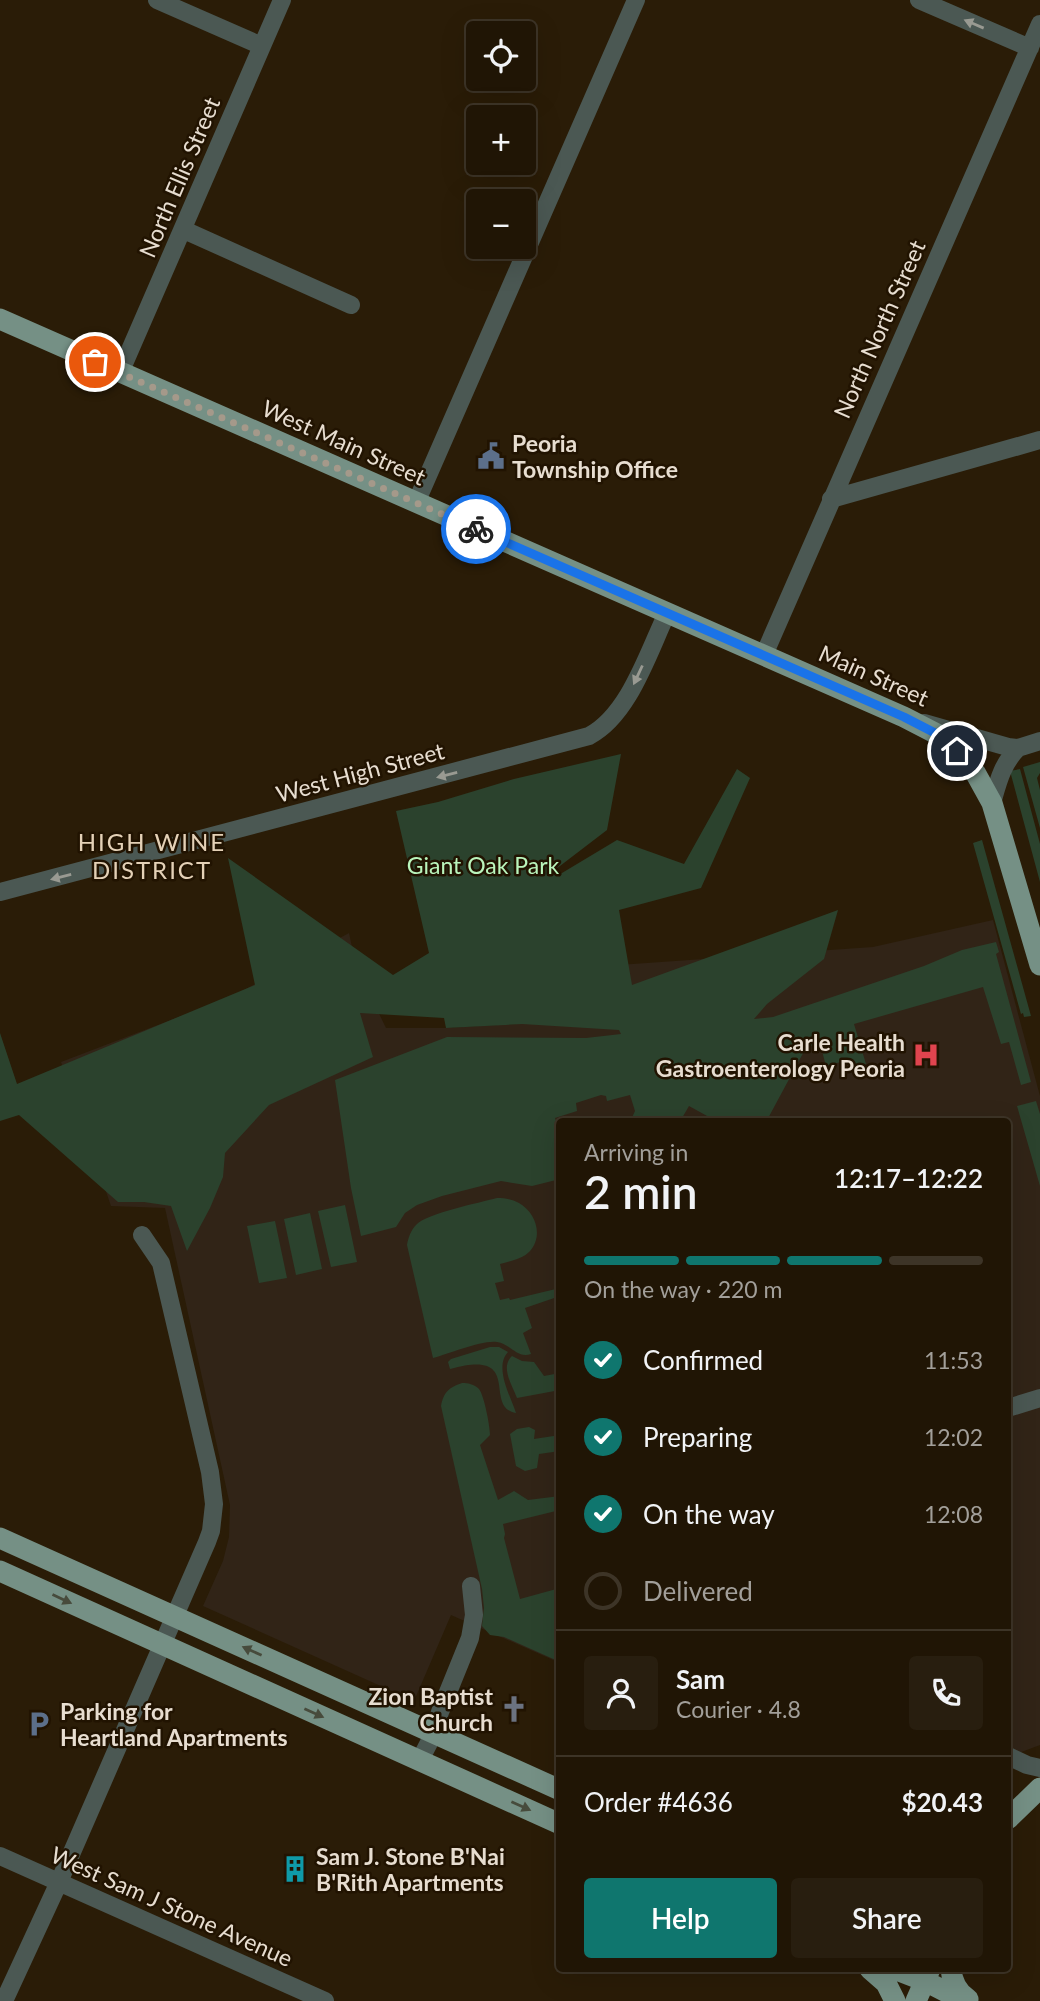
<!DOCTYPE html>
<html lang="en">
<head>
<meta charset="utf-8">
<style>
  :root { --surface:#201505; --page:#281e0f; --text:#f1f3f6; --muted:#a29f9a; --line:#3d3427; --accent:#0f766e }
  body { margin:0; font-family:Lato,sans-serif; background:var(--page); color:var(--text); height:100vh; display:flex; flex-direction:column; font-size:26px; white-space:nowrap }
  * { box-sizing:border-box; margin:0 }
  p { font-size:23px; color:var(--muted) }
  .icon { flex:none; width:38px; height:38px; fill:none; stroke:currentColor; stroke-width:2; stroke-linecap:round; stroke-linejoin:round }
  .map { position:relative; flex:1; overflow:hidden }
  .details { position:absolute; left:556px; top:1118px; width:455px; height:854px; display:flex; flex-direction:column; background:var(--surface); border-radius:7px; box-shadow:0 7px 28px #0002,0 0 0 2px var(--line) }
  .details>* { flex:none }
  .controls { position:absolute; left:466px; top:21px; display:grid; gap:14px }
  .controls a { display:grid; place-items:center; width:70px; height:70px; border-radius:7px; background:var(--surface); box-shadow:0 7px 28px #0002,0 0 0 2px var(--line); font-size:35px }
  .pin { position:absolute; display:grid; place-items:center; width:60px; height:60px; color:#fff; margin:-30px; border:4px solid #fff; border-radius:50%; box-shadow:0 2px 7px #0007 }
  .courier { position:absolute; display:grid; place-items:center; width:70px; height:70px; margin:-35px; border:5px solid #1a73e8; border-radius:50%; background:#fff; color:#222; box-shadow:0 2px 9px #0007 }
  .summary em { font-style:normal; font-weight:600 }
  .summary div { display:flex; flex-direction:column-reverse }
  .summary { display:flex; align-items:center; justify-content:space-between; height:119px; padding:0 28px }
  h1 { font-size:46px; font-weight:600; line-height:52px }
  .bar { display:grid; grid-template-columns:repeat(4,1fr); gap:10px 7px; align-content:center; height:84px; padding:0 28px }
  .bar i { height:9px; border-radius:5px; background:var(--line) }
  .bar .selected { background:var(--accent) }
  .bar p { grid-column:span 4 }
  .line { display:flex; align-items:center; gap:18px; padding:0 28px; border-top:2px solid var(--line) }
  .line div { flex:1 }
  .round { display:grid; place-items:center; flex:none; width:74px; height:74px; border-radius:7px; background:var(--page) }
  ol { padding:0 28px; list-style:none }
  li { display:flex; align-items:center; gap:21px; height:77px }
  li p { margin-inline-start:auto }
  li .icon { padding:7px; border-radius:50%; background:var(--accent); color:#fff; stroke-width:4 }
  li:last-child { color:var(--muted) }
  li i { width:38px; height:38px; border:4px solid var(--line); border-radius:50% }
  .action { display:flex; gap:14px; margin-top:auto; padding:14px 28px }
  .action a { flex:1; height:80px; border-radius:7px; background:var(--accent); color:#fff; font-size:28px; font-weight:600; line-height:80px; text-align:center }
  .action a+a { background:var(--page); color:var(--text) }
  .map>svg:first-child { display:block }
  .education { fill:#312417 }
  .green { fill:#2b422d }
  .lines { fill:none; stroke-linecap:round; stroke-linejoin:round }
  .minor { stroke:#4b5853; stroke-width:18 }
  .major { stroke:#759085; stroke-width:21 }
  .oneway { fill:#999a92 }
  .oneway2 { fill:#474b3c }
  .done { stroke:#a5998a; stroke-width:7; stroke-dasharray:0 12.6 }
  .route { stroke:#1a73e8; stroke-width:9 }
  .labels { text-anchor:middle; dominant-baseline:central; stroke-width:5; stroke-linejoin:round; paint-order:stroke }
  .street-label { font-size:23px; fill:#e7ddd0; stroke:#211301 }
  .poi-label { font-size:23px; font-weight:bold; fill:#e7ddd0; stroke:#211301; text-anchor:start }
  .park-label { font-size:23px; fill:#baf5bc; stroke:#211301 }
  .neighbourhood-label { font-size:24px; letter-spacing:2px; fill:#e4d1b7; stroke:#211301 }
</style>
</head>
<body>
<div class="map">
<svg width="1040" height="2001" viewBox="0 0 1040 2001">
  <rect width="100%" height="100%" fill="#2a1c07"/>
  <path class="education" d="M993 920 1040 1096V1745L1008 1757V1122H560V1663L451 1615 414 1701 203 1606 223 1561 229 1537 230 1505 165 1208 111 1206 61 1062 231 997 349 933 356 966 386 1028H446L587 1020 576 968 873 947Z"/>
  <path class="green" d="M621 754 607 830 556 869 557 876 617 840 684 864 737 769 750 778 701 888 619 910 632 985 838 910 824 959 767 1004 754 1019 773 1017 924 966 962 950 996 942 999 952 996 954 1031 1082 1021 1085 1009 1042 1001 1044 983 987 854 1024 866 1064 851 1068 848 1060 826 1066 822 1051 808 1044 766 1122H718L689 1106 682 1118 683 1122H630L635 1111 630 1095 607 1101 606 1096 601 1095 576 1103 577 1111 555 1118 560 1132V1179L532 1186 501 1181 442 1196 417 1205 405 1213 396 1227 361 1236 351 1188 335 1080 447 1037 586 1038 621 1034 619 1030 522 1024 446 1028 444 1018 360 1013 373 1057 269 1105 225 1153 223 1177 210 1208 187 1251 171 1206 144 1202H118L19 1115 0 1121V1033L17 1084 255 985 228 858 393 975 429 953 396 811 438 802 514 779Z
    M1040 762V773L1037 778 1040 790V828L1023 767Z
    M1020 769 1040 844V882L1010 771Z
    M982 840 1031 1016 1024 1017 1023 1013 1021 1014 973 843Z
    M1036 1101 1040 1114V1186L1017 1106Z
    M497 1198C504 1198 512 1199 519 1203 535 1212 544 1235 530 1251 523 1259 510 1261 500 1264L504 1281 495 1283 500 1300 509 1298 510 1300 560 1288V1296L525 1308 532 1328 523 1333 531 1354C517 1359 511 1344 497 1342 481 1340 449 1354 433 1358L407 1245C408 1238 411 1230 416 1225 427 1213 479 1203 497 1198Z
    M345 1205 357 1262 331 1267 318 1211Z
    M310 1213 322 1269 296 1275 284 1219Z
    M275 1221 287 1278 259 1283 247 1226Z
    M490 1347H499L508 1352C494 1367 510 1395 516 1413 482 1407 525 1348 450 1369L448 1362 451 1359Z
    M512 1356 522 1361 534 1362 544 1376 560 1373V1390L517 1398C512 1385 500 1367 512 1356Z
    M462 1383C468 1383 474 1384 479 1389 484 1395 490 1426 490 1435L480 1445 498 1500 514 1491 528 1500 560 1496V1510L503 1524 505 1534 504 1538 520 1599 560 1588V1662L504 1637 490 1635 482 1626 484 1608 482 1589 441 1406C444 1392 448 1388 462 1383Z
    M529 1427 535 1430 534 1439 560 1435V1451L539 1454 537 1468 525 1471 516 1466 510 1434 517 1429Z"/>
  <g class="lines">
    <path class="minor" d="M157 0 262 46
      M919 0 1030 48
      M184 230 351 305
      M120 373 282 0
      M831 499 1040 440
      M416 503 636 0
      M764 655 1040 24
      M924 723 1008 747 1018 748 1040 741
      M992 803C998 782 1002 764 1018 748
      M0 892 589 736C629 715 648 653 667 613
      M1008 1408 1040 1398
      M1008 1756 1027 1765 1040 1768
      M420 1760 434 1733 440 1712 470 1638 474 1615 471 1586
      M0 1856 325 2001
      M4 2001 59 1882 207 1542 211 1531 214 1504 210 1472 161 1263 142 1235"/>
    <path class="major" d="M0 319 904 717 935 733 957 751 976 774 992 803 1040 965
      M0 1538 560 1790
      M0 1571 560 1824
      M1008 1819 1040 1788
      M870 1969 886 1983 895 2001
      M894 1969 925 1981 964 2001
      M951 1969C952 1981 957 1992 968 1999
      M916 2001 930 1969"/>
  </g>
  <defs><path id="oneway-solid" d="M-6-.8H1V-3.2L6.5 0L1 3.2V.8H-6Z" transform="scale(1.75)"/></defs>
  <g class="oneway">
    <use href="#oneway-solid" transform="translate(974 24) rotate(-157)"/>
    <use href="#oneway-solid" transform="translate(638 675) rotate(115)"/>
    <use href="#oneway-solid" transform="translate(447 775) rotate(166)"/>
    <use href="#oneway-solid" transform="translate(61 877) rotate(166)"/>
  </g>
  <g class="oneway2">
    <use href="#oneway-solid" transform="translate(62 1599) rotate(25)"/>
    <use href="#oneway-solid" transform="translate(252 1651) rotate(-156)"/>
    <use href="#oneway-solid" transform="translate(314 1713) rotate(24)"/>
    <use href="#oneway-solid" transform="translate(521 1806) rotate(24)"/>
  </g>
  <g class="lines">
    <path class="done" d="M95 362 476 529"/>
    <path class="route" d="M476 529 904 717 935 733 957 751"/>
  </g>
  <defs>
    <symbol id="civic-bare" viewBox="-9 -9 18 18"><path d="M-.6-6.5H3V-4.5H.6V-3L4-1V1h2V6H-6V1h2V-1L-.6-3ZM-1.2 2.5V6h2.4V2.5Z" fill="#5c6f8a" stroke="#211301" stroke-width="2.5" paint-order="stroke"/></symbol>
    <symbol id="hospital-bare" viewBox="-9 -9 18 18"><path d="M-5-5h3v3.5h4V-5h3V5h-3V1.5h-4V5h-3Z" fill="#e0444e" stroke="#211301" stroke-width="2.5" paint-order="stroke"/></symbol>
    <symbol id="church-bare" viewBox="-9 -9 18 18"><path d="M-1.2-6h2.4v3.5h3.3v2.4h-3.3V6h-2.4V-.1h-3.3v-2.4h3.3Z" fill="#6b7280" stroke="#211301" stroke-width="2.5" paint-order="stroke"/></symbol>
    <symbol id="parking-bare" viewBox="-9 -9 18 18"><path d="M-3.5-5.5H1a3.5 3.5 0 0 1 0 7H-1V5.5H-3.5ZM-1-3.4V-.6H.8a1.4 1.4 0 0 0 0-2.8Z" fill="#5c6f8a" stroke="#211301" stroke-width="2.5" paint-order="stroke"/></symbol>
    <symbol id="building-bare" viewBox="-9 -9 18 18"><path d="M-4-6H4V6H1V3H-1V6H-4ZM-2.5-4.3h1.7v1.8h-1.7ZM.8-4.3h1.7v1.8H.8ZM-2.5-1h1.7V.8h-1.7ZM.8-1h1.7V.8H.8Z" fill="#0f9aa8" stroke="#211301" stroke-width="2.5" paint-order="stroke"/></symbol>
  </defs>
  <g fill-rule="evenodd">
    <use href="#civic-bare" x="472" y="437" width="38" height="38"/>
    <use href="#hospital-bare" x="907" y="1036" width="38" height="38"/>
    <use href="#church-bare" x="495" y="1690" width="38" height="38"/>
    <use href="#parking-bare" x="20" y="1705" width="38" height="38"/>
    <use href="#building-bare" x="276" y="1850" width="38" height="38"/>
  </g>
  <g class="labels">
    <g class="street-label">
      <text transform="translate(179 177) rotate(-67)">North Ellis Street</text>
      <text transform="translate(879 329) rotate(-66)">North North Street</text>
      <text transform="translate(344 442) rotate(24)">West Main Street</text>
      <text transform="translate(874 675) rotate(24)">Main Street</text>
      <text transform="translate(360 772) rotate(-15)">West High Street</text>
      <text transform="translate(172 1906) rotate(24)">West Sam J Stone Avenue</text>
    </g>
    <g class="poi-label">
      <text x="512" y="443">Peoria<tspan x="512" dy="26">Township Office</tspan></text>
      <text x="905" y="1042" text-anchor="end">Carle Health<tspan x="905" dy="26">Gastroenterology Peoria</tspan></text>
      <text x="493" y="1696" text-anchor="end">Zion Baptist<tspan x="493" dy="26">Church</tspan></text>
      <text x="60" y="1711">Parking for<tspan x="60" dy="26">Heartland Apartments</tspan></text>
      <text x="316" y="1856">Sam J. Stone B'Nai<tspan x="316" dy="26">B'Rith Apartments</tspan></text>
    </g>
    <g class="park-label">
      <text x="483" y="865">Giant Oak Park</text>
    </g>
    <g class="neighbourhood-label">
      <text x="152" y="841">HIGH WINE<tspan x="152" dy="28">DISTRICT</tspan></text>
    </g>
  </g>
</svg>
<div class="controls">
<a><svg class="icon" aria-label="locate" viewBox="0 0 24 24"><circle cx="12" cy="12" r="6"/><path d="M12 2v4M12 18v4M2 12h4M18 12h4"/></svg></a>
<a>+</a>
<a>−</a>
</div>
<div class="pin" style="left:95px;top:362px;background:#ea580c"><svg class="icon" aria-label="bag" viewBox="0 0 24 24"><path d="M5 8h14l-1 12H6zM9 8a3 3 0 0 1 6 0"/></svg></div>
<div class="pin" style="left:957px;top:751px;background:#1f2937"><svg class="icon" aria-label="home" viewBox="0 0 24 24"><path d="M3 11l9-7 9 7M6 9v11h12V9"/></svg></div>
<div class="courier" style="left:476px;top:529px"><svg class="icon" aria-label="bike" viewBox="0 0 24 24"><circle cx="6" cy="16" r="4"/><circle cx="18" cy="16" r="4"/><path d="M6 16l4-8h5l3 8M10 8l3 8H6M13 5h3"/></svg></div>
<section class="details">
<div class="summary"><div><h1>2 min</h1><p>Arriving in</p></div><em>12:17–12:22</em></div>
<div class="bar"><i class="selected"></i><i class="selected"></i><i class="selected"></i><i></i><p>On the way · 220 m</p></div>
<ol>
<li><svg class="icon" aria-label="check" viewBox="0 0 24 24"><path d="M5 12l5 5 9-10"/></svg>Confirmed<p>11:53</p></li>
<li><svg class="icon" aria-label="check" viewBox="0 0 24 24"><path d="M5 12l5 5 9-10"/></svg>Preparing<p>12:02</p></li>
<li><svg class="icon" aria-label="check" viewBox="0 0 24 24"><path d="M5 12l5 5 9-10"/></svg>On the way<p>12:08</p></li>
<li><i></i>Delivered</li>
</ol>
<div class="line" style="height:126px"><a class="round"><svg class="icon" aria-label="person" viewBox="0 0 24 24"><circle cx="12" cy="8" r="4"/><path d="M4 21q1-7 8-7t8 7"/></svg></a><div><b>Sam</b><p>Courier · 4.8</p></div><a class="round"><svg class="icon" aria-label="phone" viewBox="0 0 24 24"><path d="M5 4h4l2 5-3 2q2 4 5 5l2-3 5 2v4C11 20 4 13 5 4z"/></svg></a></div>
<div class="line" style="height:91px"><div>Order #4636</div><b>$20.43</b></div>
<div class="action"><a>Help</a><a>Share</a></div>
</section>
</div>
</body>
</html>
